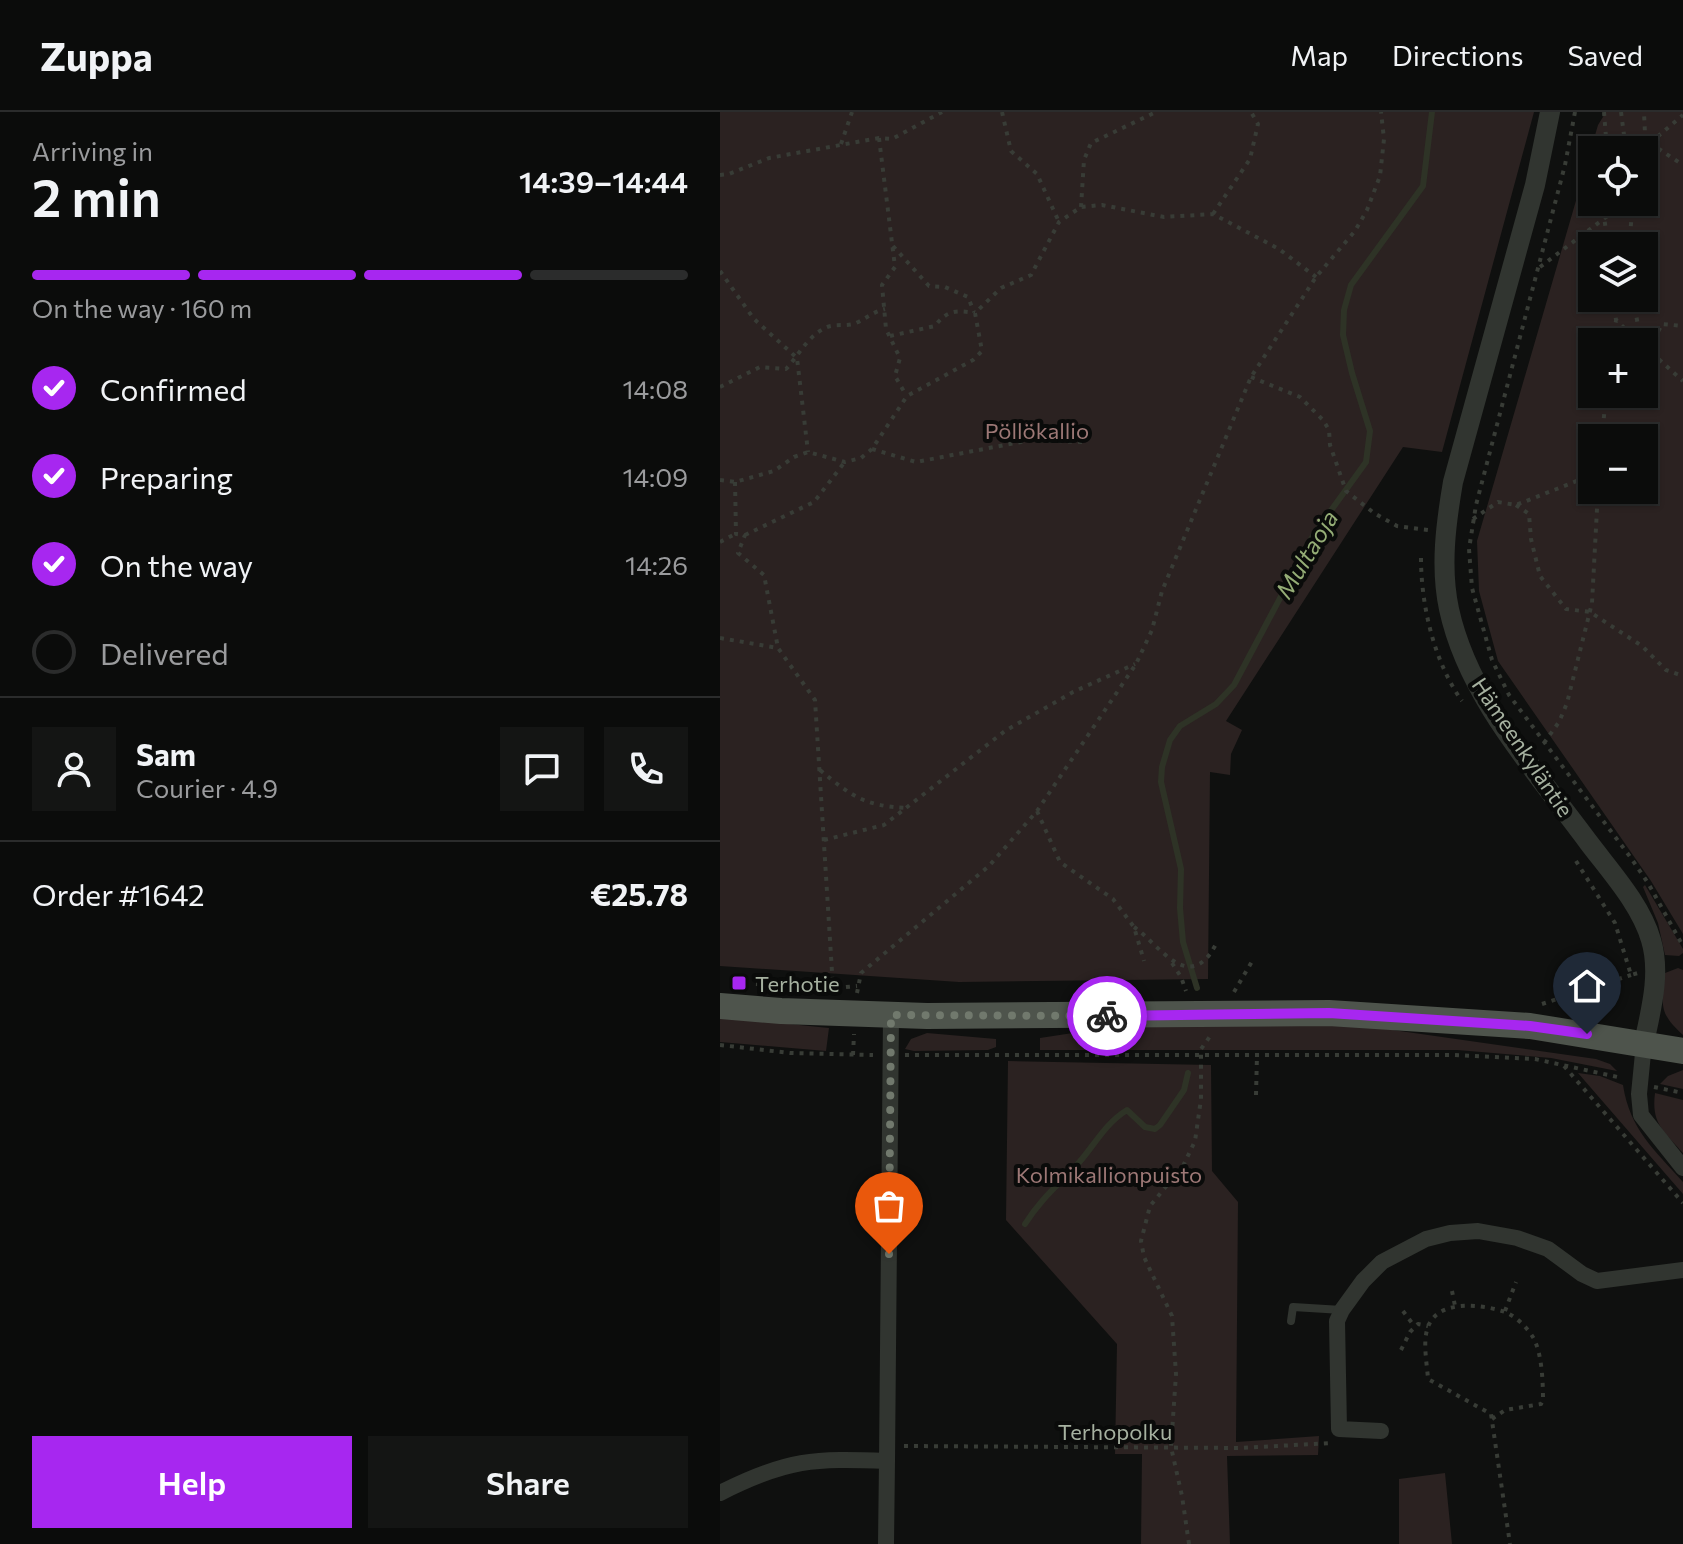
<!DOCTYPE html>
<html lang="en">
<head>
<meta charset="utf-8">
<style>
  :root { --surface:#0b0c0b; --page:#141514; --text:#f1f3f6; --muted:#9a9b9d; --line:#2b2c2c; --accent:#a727f0 }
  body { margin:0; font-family:Commissioner,sans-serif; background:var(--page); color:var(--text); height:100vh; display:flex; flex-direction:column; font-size:30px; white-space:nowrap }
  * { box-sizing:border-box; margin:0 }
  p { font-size:26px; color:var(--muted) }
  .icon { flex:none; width:44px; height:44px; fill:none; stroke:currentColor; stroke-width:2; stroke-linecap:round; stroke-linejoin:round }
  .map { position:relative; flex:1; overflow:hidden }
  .side { display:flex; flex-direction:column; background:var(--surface); width:720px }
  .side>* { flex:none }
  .controls { position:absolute; left:858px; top:24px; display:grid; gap:16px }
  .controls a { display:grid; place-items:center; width:80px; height:80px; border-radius:0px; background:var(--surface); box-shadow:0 2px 6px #0004,0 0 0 2px var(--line); font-size:40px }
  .pin { position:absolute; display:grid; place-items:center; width:68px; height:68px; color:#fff; margin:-82px -34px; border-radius:50% 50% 50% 0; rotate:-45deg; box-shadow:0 0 8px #0007 }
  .pin .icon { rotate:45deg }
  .courier { position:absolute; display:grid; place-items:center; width:80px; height:80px; margin:-40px; border:6px solid #a727f0; border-radius:50%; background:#fff; color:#222; box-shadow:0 2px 10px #0007 }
  .headline em { font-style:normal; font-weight:600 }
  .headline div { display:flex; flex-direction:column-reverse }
  .headline { display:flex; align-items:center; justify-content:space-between; height:136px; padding:0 32px }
  h1 { font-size:52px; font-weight:600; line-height:60px }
  .bar { display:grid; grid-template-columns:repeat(4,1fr); gap:12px 8px; align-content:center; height:96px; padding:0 32px }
  .bar i { height:10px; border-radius:6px; background:var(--line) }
  .bar .current { background:var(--accent) }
  .bar p { grid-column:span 4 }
  .line { display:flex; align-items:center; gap:20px; padding:0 32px; border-top:2px solid var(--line) }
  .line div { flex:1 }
  .round { display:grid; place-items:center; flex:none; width:84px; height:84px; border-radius:0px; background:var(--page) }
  ol { padding:0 32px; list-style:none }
  li { display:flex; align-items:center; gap:24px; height:88px }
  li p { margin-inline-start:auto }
  li .icon { padding:8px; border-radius:50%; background:var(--accent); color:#fff; stroke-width:4 }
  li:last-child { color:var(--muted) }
  li i { width:44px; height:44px; border:4px solid var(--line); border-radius:50% }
  .cta { display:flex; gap:16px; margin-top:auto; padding:16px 32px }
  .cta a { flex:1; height:92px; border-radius:0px; background:var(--accent); color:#fff; font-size:32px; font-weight:600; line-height:92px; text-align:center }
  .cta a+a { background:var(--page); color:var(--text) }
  header { display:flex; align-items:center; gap:48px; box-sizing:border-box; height:112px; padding:0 40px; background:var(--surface); border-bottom:2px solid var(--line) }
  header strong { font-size:38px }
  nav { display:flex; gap:44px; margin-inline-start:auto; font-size:28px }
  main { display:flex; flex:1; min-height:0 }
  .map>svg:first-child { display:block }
  .green { fill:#2b2221; fill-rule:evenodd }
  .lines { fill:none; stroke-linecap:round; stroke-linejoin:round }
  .stream { stroke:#2e3326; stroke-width:6 }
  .path { stroke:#383c36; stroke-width:4; stroke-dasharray:4 6; stroke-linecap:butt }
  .service { stroke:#313530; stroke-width:8 }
  .minor { stroke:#313530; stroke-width:16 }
  .tertiary { stroke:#313530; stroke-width:20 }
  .primary { stroke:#4e544c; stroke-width:26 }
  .done { stroke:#71796d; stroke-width:8; stroke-dasharray:0 14.4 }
  .route { stroke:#a727f0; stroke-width:10 }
  .poi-dot { fill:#a727f0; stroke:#0a0b0a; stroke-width:3 }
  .labels { text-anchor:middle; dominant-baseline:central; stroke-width:8; stroke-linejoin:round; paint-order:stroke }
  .park-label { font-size:22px; fill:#9d7876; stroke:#0a0b0a }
  .street-label { font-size:22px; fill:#a6b1a0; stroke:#0a0b0a }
  .poi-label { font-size:22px; fill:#a6b1a0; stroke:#0a0b0a; text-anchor:start }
  .water-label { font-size:24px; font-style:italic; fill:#95ad76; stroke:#0a0b0a }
</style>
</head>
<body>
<header>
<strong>Zuppa</strong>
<nav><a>Map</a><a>Directions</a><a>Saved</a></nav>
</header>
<main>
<section class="side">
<div class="headline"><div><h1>2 min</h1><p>Arriving in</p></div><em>14:39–14:44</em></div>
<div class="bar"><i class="current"></i><i class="current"></i><i class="current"></i><i></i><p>On the way · 160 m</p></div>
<ol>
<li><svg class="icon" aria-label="check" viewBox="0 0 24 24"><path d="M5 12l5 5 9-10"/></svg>Confirmed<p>14:08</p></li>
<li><svg class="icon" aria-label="check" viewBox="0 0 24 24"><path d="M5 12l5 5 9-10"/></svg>Preparing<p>14:09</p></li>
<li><svg class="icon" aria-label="check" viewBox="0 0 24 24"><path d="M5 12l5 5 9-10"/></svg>On the way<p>14:26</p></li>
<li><i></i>Delivered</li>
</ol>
<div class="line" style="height:144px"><a class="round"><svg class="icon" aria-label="person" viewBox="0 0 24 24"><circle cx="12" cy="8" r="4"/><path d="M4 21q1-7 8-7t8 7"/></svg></a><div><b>Sam</b><p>Courier · 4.9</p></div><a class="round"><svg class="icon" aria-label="chat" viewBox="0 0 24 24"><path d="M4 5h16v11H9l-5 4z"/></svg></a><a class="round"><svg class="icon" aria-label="phone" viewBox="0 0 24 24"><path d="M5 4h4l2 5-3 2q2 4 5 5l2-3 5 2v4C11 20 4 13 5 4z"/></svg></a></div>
<div class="line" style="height:104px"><div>Order #1642</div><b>€25.78</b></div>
<div class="cta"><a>Help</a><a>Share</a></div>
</section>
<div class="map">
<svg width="963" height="1432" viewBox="0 0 963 1432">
  <rect width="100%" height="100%" fill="#0f100f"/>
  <path class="green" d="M0 0H814L722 340 683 335 506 609 522 618 511 642 510 663 490 660 488 867 239 870 0 854Z
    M886 0H963V822L931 769 778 549 759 479 757 429 878 13ZM872 38H924V90H872ZM872 134H924V186H872ZM872 230H924V282H872ZM872 326H924V378H872Z
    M925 773 963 837V841L959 844 945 843 938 811 923 775Z
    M958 856 963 858V923C938 900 942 894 945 861Z
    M0 905 109 916 106 939 0 930Z
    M609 913 652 915 876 947 890 952 897 959 831 946 737 938H320V926L392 915Z
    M207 921 276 927V935L268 938 194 939 185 937 191 927Z
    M288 949 491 953 492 1059 518 1090 516 1330 599 1324 598 1343 507 1344 510 1432H421L422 1342H395L397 1232 286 1108Z
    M963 958V977L940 972 948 964Z
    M858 961 880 964 903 973C910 1018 934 1037 963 1070V1082Z
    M935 981 963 988V1041C944 1019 931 1012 935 981Z
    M725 1361 732 1432H679V1367Z"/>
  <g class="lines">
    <path class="stream" d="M477 876 463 830 460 796 461 757 441 670 442 655 450 628 460 614 496 592 514 573 594 422 646 350 650 319 632 261 623 223 624 198 631 173 703 74 712 0
      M305 1112C320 1088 336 1075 355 1055 374 1035 383 1013 407 998L425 1015 435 1017 440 1013 464 978 468 961"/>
    <path class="path" d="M282 0 291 39 317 62 339 110
      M855 0 845 53 756 393 749 437 752 476 772 548 789 583 911 746 928 771 963 834
      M884 0 887 38
      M901 0 906 38
      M159 26 175 155 162 173 166 217 180 246 175 264 186 283
      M930 31 963 53
      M121 32 132 0
      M922 38 925 22 924 0
      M924 50 930 31 963 3
      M0 63 9 62 49 46 159 26 172 27 222 0
      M886 90 884 104 888 134
      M361 95 364 48 371 31 436 0
      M493 102 530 47 538 12 531 0
      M173 134 209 174 225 175 248 185 254 200
      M909 134 913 90
      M820 155 906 90
      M0 159 34 207 77 246 88 340
      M893 186 896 208 919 230
      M913 186 921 230
      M170 224 215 214C227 198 236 198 255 201
      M891 230 896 209
      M924 234 963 269
      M929 237 942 212 963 214
      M531 265 580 285 603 308 609 318 610 333 626 379 654 401 677 414 708 418
      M0 275 40 255 66 257C79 243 87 225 105 216 114 211 127 215 136 211 147 206 153 200 165 197
      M882 326 886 282
      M152 337 196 350 311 328 363 330
      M0 368 15 370 54 359 74 345 88 340 125 350 141 346 152 337 187 284 253 248 262 239 255 201 281 176 311 163 339 110 361 95 382 93 444 105 493 102 559 137 596 165
      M15 370 16 422 25 423 18 441 44 463 58 536
      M796 393 809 402 811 427 820 464 846 497 870 500 922 534 946 558 963 564
      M753 407 778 390 796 393 872 363
      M25 423 94 390 124 351
      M0 430 15 422
      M701 446C701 493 714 550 742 589
      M0 526 58 536 95 588 113 876
      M824 631 839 610 847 591 872 491 878 378
      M100 658C131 684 145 694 186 696
      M317 699 340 750 393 787 414 815 424 849
      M104 728 164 713 285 619 353 580 415 552
      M856 749 895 811 911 863 918 861
      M414 815C439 832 469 884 496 832
      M452 851 461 865 466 879
      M36 872 99 876
      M116 876 137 874
      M514 880 534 846
      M137 881 141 861 269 754 317 699 416 552 432 518 442 479 531 265 596 165 635 119 647 98 660 64 664 27 661 0
      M822 892 911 863
      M0 933 70 941 153 943
      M133 943 134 922
      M185 943H734L815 947 902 966
      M844 954 963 1091
      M934 975 963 981
      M536 983 537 943
      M732 1179 735 1194
      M683 1199 695 1215
      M785 1199 796 1170
      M681 1238 690 1220 698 1212 708 1214
      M772 1307 785 1298 821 1292 823 1288C823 1270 822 1243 814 1227 808 1216 794 1202 782 1199 759 1192 715 1187 707 1218 703 1232 707 1252 708 1267L771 1302 790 1432
      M184 1334 521 1336 611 1331
      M469 1432 462 1384 451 1335 456 1262 452 1204 424 1145 421 1129 430 1094 463 1054 475 1029 481 987V937L491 923"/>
    <path class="service" d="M571 1209 573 1195 622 1198"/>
    <path class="minor" d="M924 931 919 982 921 1003 963 1056
      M661 1319 619 1317 617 1209 622 1198 643 1169 662 1150 706 1127 730 1121 758 1119 797 1126 828 1137 862 1162 877 1169 963 1158
      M0 1381C67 1347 94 1346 167 1349L171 903
      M166 1432 167 1349"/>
    <path class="tertiary" d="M830 0 815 73 733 370C726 411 720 455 729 497 748 586 817 660 869 731 891 760 921 793 931 828 941 861 931 898 924 931"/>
    <path class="primary" d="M0 894 61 899 207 904 609 901 810 914 963 939"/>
  </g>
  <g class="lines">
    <path class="done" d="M169 1142 171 903 387 904"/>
    <path class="route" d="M387 904 609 901 810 914 867 922"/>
  </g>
  <rect class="poi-dot" x="11" y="863" width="16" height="16" rx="4"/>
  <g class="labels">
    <g class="park-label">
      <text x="317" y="318">Pöllökallio</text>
      <text x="389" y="1062">Kolmikallionpuisto</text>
    </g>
    <g class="street-label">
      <text transform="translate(803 635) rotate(56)">Hämeenkyläntie</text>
      <text x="395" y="1319">Terhopolku</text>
    </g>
    <g class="poi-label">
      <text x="35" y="871">Terhotie</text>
    </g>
    <g class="water-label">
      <text transform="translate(586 442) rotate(-59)">Multaoja</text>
    </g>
  </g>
</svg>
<div class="controls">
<a><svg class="icon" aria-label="locate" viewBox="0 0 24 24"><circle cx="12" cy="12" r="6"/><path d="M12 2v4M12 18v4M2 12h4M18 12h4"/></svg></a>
<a><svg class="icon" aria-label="layers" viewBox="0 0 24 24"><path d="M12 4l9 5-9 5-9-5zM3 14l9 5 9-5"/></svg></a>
<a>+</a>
<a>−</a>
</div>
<div class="pin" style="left:169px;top:1142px;background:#ea580c"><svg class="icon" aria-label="bag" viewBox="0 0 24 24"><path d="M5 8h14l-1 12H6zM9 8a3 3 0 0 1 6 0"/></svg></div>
<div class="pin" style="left:867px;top:922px;background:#1f2937"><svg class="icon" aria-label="home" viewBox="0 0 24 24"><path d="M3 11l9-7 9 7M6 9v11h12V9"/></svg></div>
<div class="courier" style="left:387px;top:904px"><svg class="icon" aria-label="bike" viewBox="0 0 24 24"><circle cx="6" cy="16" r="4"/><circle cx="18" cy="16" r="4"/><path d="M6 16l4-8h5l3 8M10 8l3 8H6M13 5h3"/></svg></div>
</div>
</main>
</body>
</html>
